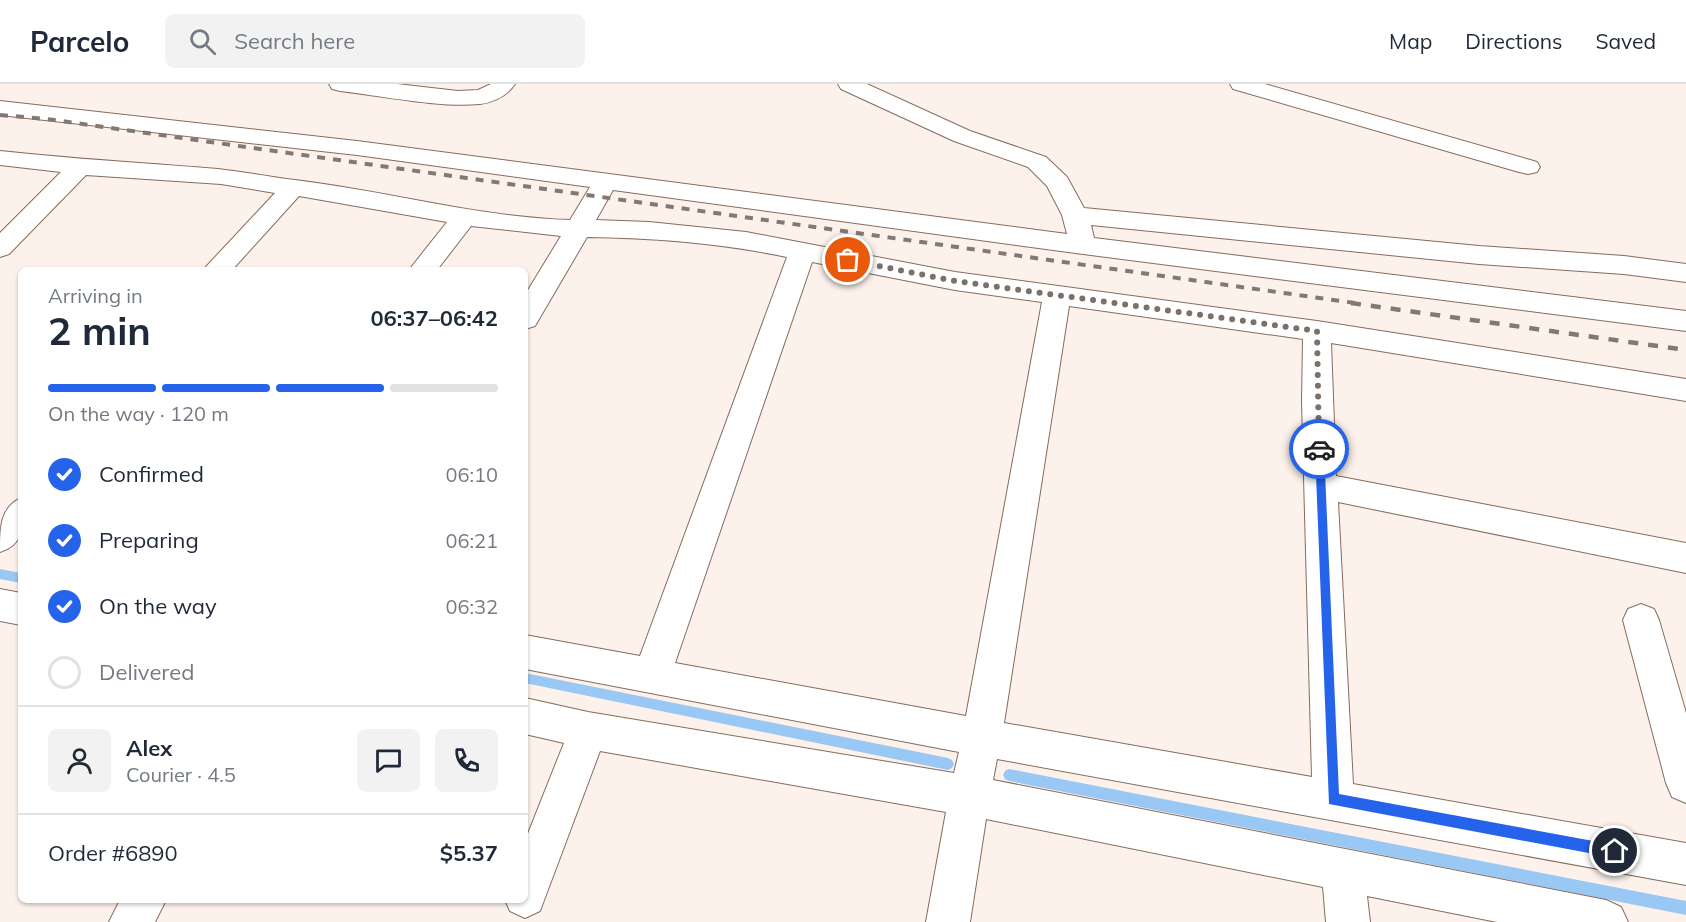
<!DOCTYPE html>
<html lang="en">
<head>
<meta charset="utf-8">
<style>
  :root { --surface:#fff; --page:#f2f2f3; --text:#1f2937; --muted:#747a83; --line:#e0e1e3; --accent:#2563eb }
  body { margin:0; font-family:Mulish,sans-serif; background:var(--page); color:var(--text); height:100vh; display:flex; flex-direction:column; font-size:22px; white-space:nowrap }
  * { box-sizing:border-box; margin:0 }
  p { font-size:20px; color:var(--muted) }
  .icon { flex:none; width:33px; height:33px; fill:none; stroke:currentColor; stroke-width:2; stroke-linecap:round; stroke-linejoin:round }
  .map { position:relative; flex:1; overflow:hidden }
  .details { position:absolute; left:18px; top:183px; width:510px; height:636px; display:flex; flex-direction:column; background:var(--surface); border-radius:9px; box-shadow:0 2px 4px #0004 }
  .details>* { flex:none }
  .pin { position:absolute; display:grid; place-items:center; width:51px; height:51px; color:#fff; margin:-26px; border:3px solid #fff; border-radius:50%; box-shadow:0 2px 6px #0007 }
  .courier { position:absolute; display:grid; place-items:center; width:60px; height:60px; margin:-30px; border:4px solid #2563eb; border-radius:50%; background:#fff; color:#222; box-shadow:0 2px 8px #0007 }
  .summary em { font-style:normal; font-weight:700 }
  .summary div { display:flex; flex-direction:column-reverse }
  .summary { display:flex; align-items:center; justify-content:space-between; height:102px; padding:0 30px }
  h1 { font-size:39px; font-weight:700; line-height:45px }
  .bar { display:grid; grid-template-columns:repeat(4,1fr); gap:9px 6px; align-content:center; height:72px; padding:0 30px }
  .bar i { height:8px; border-radius:4px; background:var(--line) }
  .bar .active { background:var(--accent) }
  .bar p { grid-column:span 4 }
  .line { display:flex; align-items:center; gap:15px; padding:0 30px; border-top:2px solid var(--line) }
  .line div { flex:1 }
  .round { display:grid; place-items:center; flex:none; width:63px; height:63px; border-radius:9px; background:var(--page) }
  ol { padding:0 30px; list-style:none }
  li { display:flex; align-items:center; gap:18px; height:66px }
  li p { margin-inline-start:auto }
  li .icon { padding:6px; border-radius:50%; background:var(--accent); color:#fff; stroke-width:4 }
  li:last-child { color:var(--muted) }
  li i { width:33px; height:33px; border:3px solid var(--line); border-radius:50% }
  header { display:flex; align-items:center; gap:36px; box-sizing:border-box; height:84px; padding:0 30px; background:var(--surface); border-bottom:2px solid var(--line) }
  header strong { font-size:28px }
  nav { display:flex; gap:33px; margin-inline-start:auto; font-size:21px }
  .search { width:420px; height:54px; background:var(--page); display:flex; align-items:center; gap:15px; box-sizing:border-box; padding:0 21px; border-radius:9px; color:var(--muted); font-size:22px }
  .map>svg:first-child { display:block }
  .lines { fill:none; stroke-linecap:round; stroke-linejoin:round }
  .stream { fill:#9ac8f4; fill-rule:evenodd }
  .minor-casing { stroke:#856c5d; stroke-width:2 }
  .minor { fill:#fff; fill-rule:evenodd }
  .rail-far1 { stroke:#837872; stroke-width:4; stroke-dasharray:8 8; stroke-linecap:butt }
  .rail { stroke:#837872; stroke-width:4.5; stroke-dasharray:10 10; stroke-linecap:butt }
  .route { fill:#2563eb }
  .done { stroke:#7b716a; stroke-width:6; stroke-dasharray:0 10.8 }
</style>
</head>
<body>
<header>
<strong>Parcelo</strong>
<div class="search"><svg class="icon" aria-label="search" viewBox="0 0 24 24"><circle cx="10" cy="10" r="6"/><path d="M15 15l6 6"/></svg>Search here</div>
<nav><a>Map</a><a>Directions</a><a>Saved</a></nav>
</header>
<div class="map">
<svg width="1686" height="838" viewBox="0 0 1686 838">
  <rect width="100%" height="100%" fill="#fdf2eb"/>
  <g class="lines">
    <path class="stream" d="M0 485 21 489V499L0 495Z
      M525 589 948 674 952 676 954 680 952 684 948 686 525 599Z
      M1009 685 1686 817V831L1009 697 1005 695 1003 691 1005 687Z"/>
    <defs>
      <path id="minor" d="M329 0H397L458 7 478 6 491 0H515C507 12 494 18 480 20 441 24 381 12 340 7L332 5Z
        M838 0H867L970 47 1046 73 1067 93 1084 124 1479 162 1624 172 1686 180V198L1624 190 1479 180 1091 141 1094 154 1686 227V247L1083 170 613 106 596 136 649 138 746 148 955 188 1317 237 1686 295V317L1331 259 1336 392 1686 459V489L1338 418 1353 700 1686 759V801L997 675 993 696 1606 816 1621 823 1628 838H1497L1367 812 1370 838H1326L1323 803 986 735 970 838H926L946 728 600 667 540 827 525 834 510 827 505 816H525V757L564 659 525 650V614L588 628 954 689 959 668 525 585V551L640 572 787 173C721 159 654 154 587 153L535 242 525 245V211L561 152 471 142 437 186H409L447 138 299 112 232 186H203L275 109 221 100 86 91 9 170 0 173V149L61 88 0 81V67C73 75 145 79 218 85 244 88 270 93 295 96 387 107 477 133 570 136L590 103 357 71 0 31V17L357 57 1067 150 1062 131 1047 102 1028 83 954 57 841 5ZM812 178 955 206 1042 218 966 632 675 579ZM1069 222 1303 255 1302 318 1312 693 1004 639Z
        M1230 0H1265L1537 78 1540 83 1537 88 1528 90 1519 88 1233 5Z
        M21 414C21 439 28 459 0 468 0 443 0 424 21 414Z
        M0 505 21 509V541L0 537Z
        M1641 520 1654 525 1659 536 1686 629V719L1672 713 1666 699 1623 536 1628 525Z
        M120 816H166L155 838H109Z"/>
    </defs>
    <use href="#minor" class="minor-casing"/>
    <use href="#minor" class="minor"/>
    <path class="rail-far1" d="M0 31 47 35 1362 220"/>
    <path class="rail" d="M1351 219 1686 266"/>
  </g>
  <path class="route" d="M1319 361 1324 365 1339 710 1615 761 1620 763 1622 767 1620 772 1615 774 1329 720 1315 365Z"/>
  <g class="lines">
    <path class="done" d="M848 176 955 197 1317 247 1319 365"/>
  </g>
</svg>
<div class="pin" style="left:848px;top:176px;background:#ea580c"><svg class="icon" aria-label="bag" viewBox="0 0 24 24"><path d="M5 8h14l-1 12H6zM9 8a3 3 0 0 1 6 0"/></svg></div>
<div class="pin" style="left:1615px;top:767px;background:#1f2937"><svg class="icon" aria-label="home" viewBox="0 0 24 24"><path d="M3 11l9-7 9 7M6 9v11h12V9"/></svg></div>
<div class="courier" style="left:1319px;top:365px"><svg class="icon" aria-label="car" viewBox="0 0 24 24"><path d="M5 17H2v-5l4-1 3-4h7l3 4 3 1v5h-3M9 17h6M6 11h13"/><circle cx="7" cy="17" r="2"/><circle cx="17" cy="17" r="2"/></svg></div>
<section class="details">
<div class="summary"><div><h1>2 min</h1><p>Arriving in</p></div><em>06:37–06:42</em></div>
<div class="bar"><i class="active"></i><i class="active"></i><i class="active"></i><i></i><p>On the way · 120 m</p></div>
<ol>
<li><svg class="icon" aria-label="check" viewBox="0 0 24 24"><path d="M5 12l5 5 9-10"/></svg>Confirmed<p>06:10</p></li>
<li><svg class="icon" aria-label="check" viewBox="0 0 24 24"><path d="M5 12l5 5 9-10"/></svg>Preparing<p>06:21</p></li>
<li><svg class="icon" aria-label="check" viewBox="0 0 24 24"><path d="M5 12l5 5 9-10"/></svg>On the way<p>06:32</p></li>
<li><i></i>Delivered</li>
</ol>
<div class="line" style="height:108px"><a class="round"><svg class="icon" aria-label="person" viewBox="0 0 24 24"><circle cx="12" cy="8" r="4"/><path d="M4 21q1-7 8-7t8 7"/></svg></a><div><b>Alex</b><p>Courier · 4.5</p></div><a class="round"><svg class="icon" aria-label="chat" viewBox="0 0 24 24"><path d="M4 5h16v11H9l-5 4z"/></svg></a><a class="round"><svg class="icon" aria-label="phone" viewBox="0 0 24 24"><path d="M5 4h4l2 5-3 2q2 4 5 5l2-3 5 2v4C11 20 4 13 5 4z"/></svg></a></div>
<div class="line" style="height:78px"><div>Order #6890</div><b>$5.37</b></div>
</section>
</div>
</body>
</html>
